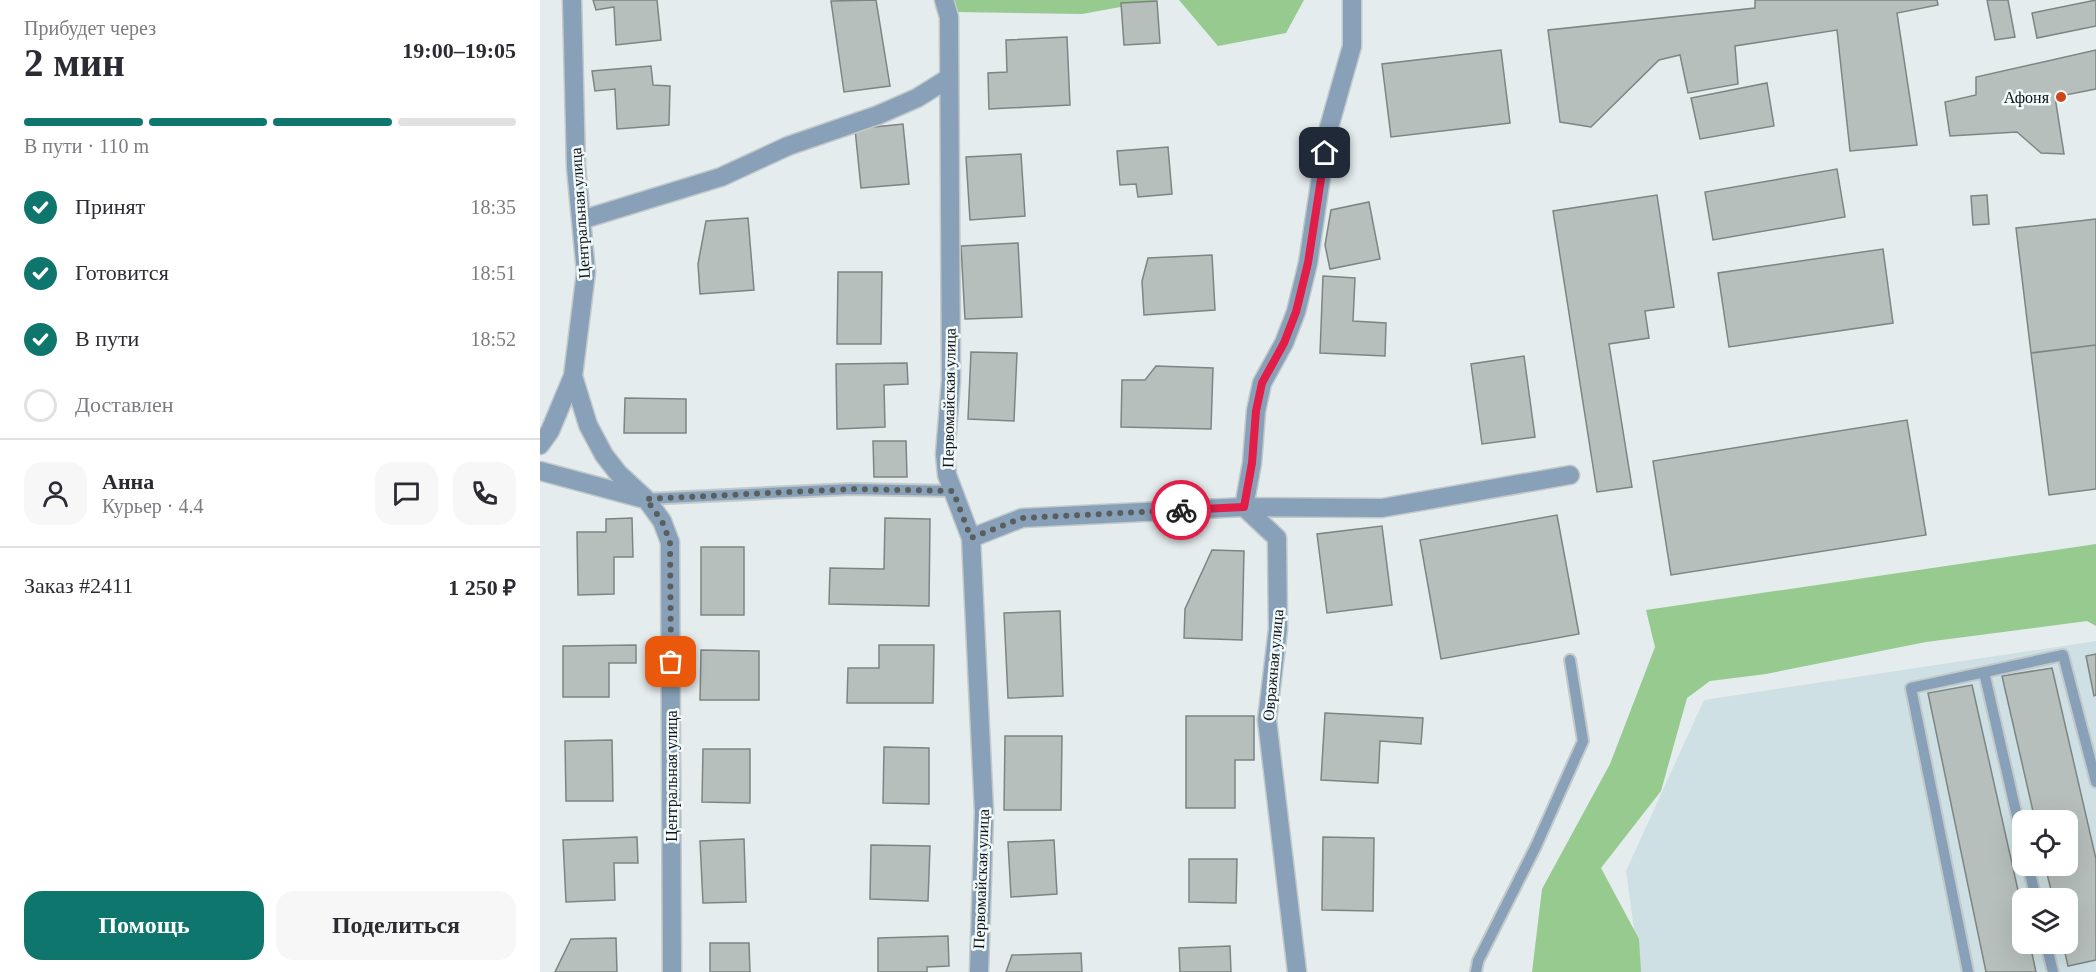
<!DOCTYPE html>
<html lang="ru">
<head>
<meta charset="utf-8">
<style>
  :root { --surface:#fff; --page:#f7f7f7; --text:#2b2b33; --muted:#7c7c81; --line:#e1e1e2; --accent:#0f766e }
  body { margin:0; font-family:Georgia,serif; background:var(--page); color:var(--text); height:100vh; display:flex; flex-direction:column; font-size:22px; white-space:nowrap }
  * { box-sizing:border-box; margin:0 }
  p { font-size:20px; color:var(--muted) }
  .icon { flex:none; width:33px; height:33px; fill:none; stroke:currentColor; stroke-width:2; stroke-linecap:round; stroke-linejoin:round }
  .map { position:relative; flex:1; overflow:hidden }
  .panel { display:flex; flex-direction:column; background:var(--surface); width:540px }
  .panel>* { flex:none }
  .tools { position:absolute; left:1472px; top:810px; display:grid; gap:12px }
  .tools a { display:grid; place-items:center; width:66px; height:66px; border-radius:12px; background:var(--surface); box-shadow:0 6px 24px #0002; font-size:30px }
  .pin { position:absolute; display:grid; place-items:center; width:51px; height:51px; color:#fff; margin:-26px; border-radius:12px; box-shadow:0 3px 9px #0006 }
  .courier { position:absolute; display:grid; place-items:center; width:60px; height:60px; margin:-30px; border:4px solid #e11d48; border-radius:50%; background:#fff; color:#222; box-shadow:0 2px 8px #0007 }
  .head em { font-style:normal; font-weight:700 }
  .head div { display:flex; flex-direction:column-reverse }
  .head { display:flex; align-items:center; justify-content:space-between; height:102px; padding:0 24px }
  h1 { font-size:39px; font-weight:700; line-height:45px }
  .bar { display:grid; grid-template-columns:repeat(4,1fr); gap:9px 6px; align-content:center; height:72px; padding:0 24px }
  .bar i { height:8px; border-radius:4px; background:var(--line) }
  .bar .selected { background:var(--accent) }
  .bar p { grid-column:span 4 }
  .line { display:flex; align-items:center; gap:15px; padding:0 24px; border-top:2px solid var(--line) }
  .line div { flex:1 }
  .round { display:grid; place-items:center; flex:none; width:63px; height:63px; border-radius:18px; background:var(--page) }
  ol { padding:0 24px; list-style:none }
  li { display:flex; align-items:center; gap:18px; height:66px }
  li p { margin-inline-start:auto }
  li .icon { padding:6px; border-radius:50%; background:var(--accent); color:#fff; stroke-width:4 }
  li:last-child { color:var(--muted) }
  li i { width:33px; height:33px; border:3px solid var(--line); border-radius:50% }
  .cta { display:flex; gap:12px; margin-top:auto; padding:12px 24px }
  .cta a { flex:1; height:69px; border-radius:18px; background:var(--accent); color:#fff; font-size:24px; font-weight:700; line-height:69px; text-align:center }
  .cta a+a { background:var(--page); color:var(--text) }
  main { display:flex; flex:1; min-height:0 }
  .map>svg:first-child { display:block }
  .built { fill:#cee0e3; fill-rule:evenodd }
  .forest { fill:#97ca8f }
  .building { fill:#b7bfbd; stroke:#7d8582; stroke-width:1.5 }
  .lines { fill:none; stroke-linecap:round; stroke-linejoin:round }
  .lane-casing { stroke:#c2c9cb; stroke-width:14 }
  .street-casing { stroke:#c2c9cb; stroke-width:21 }
  .lane { stroke:#88a1b8; stroke-width:10 }
  .street { stroke:#88a1b8; stroke-width:18 }
  .done { stroke:#595e5e; stroke-width:6; stroke-dasharray:0 10.8 }
  .route { stroke:#e11d48; stroke-width:8 }
  .poi-dot { fill:#cd4517; stroke:#f1f9fb; stroke-width:2 }
  .labels { text-anchor:middle; dominant-baseline:central; stroke-width:5; stroke-linejoin:round; paint-order:stroke }
  .poi-label { font-size:16px; fill:#0e1111; stroke:#f1f9fb; text-anchor:end }
  .street-label { font-size:16px; fill:#0e1111; stroke:#f1f9fb }
</style>
</head>
<body>
<main>
<section class="panel">
<div class="head"><div><h1>2 мин</h1><p>Прибудет через</p></div><em>19:00–19:05</em></div>
<div class="bar"><i class="selected"></i><i class="selected"></i><i class="selected"></i><i></i><p>В пути · 110 m</p></div>
<ol>
<li><svg class="icon" aria-label="check" viewBox="0 0 24 24"><path d="M5 12l5 5 9-10"/></svg>Принят<p>18:35</p></li>
<li><svg class="icon" aria-label="check" viewBox="0 0 24 24"><path d="M5 12l5 5 9-10"/></svg>Готовится<p>18:51</p></li>
<li><svg class="icon" aria-label="check" viewBox="0 0 24 24"><path d="M5 12l5 5 9-10"/></svg>В пути<p>18:52</p></li>
<li><i></i>Доставлен</li>
</ol>
<div class="line" style="height:108px"><a class="round"><svg class="icon" aria-label="person" viewBox="0 0 24 24"><circle cx="12" cy="8" r="4"/><path d="M4 21q1-7 8-7t8 7"/></svg></a><div><b>Анна</b><p>Курьер · 4.4</p></div><a class="round"><svg class="icon" aria-label="chat" viewBox="0 0 24 24"><path d="M4 5h16v11H9l-5 4z"/></svg></a><a class="round"><svg class="icon" aria-label="phone" viewBox="0 0 24 24"><path d="M5 4h4l2 5-3 2q2 4 5 5l2-3 5 2v4C11 20 4 13 5 4z"/></svg></a></div>
<div class="line" style="height:78px"><div>Заказ #2411</div><b>1 250 ₽</b></div>
<div class="cta"><a>Помощь</a><a>Поделиться</a></div>
</section>
<div class="map">
<svg width="1556" height="972" viewBox="0 0 1556 972">
  <rect width="100%" height="100%" fill="#e4ecee"/>
  <path class="built" d="M1556 641V972H1100L1086 871 1164 700ZM1482 820H1527V866H1482ZM1482 898H1527V944H1482Z"/>
  <path class="forest" d="M413 0H619L542 14 416 12Z
    M639 0H764L746 33 678 46Z
    M1556 544V626L1547 621 1386 642 1226 674 1170 681 1147 698 1121 791 1061 868 1099 939 1101 972H992L1002 889 1070 764 1115 647 1106 610Z"/>
  <path class="building" d="M53 0H117L121 40 76 45 74 7 56 10Z
    M336 0 350 86 304 92 291 1Z
    M1215 0H1397L1398 5 1357 13 1377 145 1310 151 1297 30 1195 46 1198 84 1148 93 1140 55 1119 60 1051 127 1020 122 1008 30 1215 8Z
    M1447 0H1468L1475 37 1455 40Z
    M1556 0V26L1497 38 1492 13Z
    M617 1 620 43 584 45 581 3Z
    M527 37 530 105 449 109 448 73 467 72 466 40Z
    M961 50 970 123 851 137 842 64Z
    M1556 50V89L1515 97 1524 154 1501 153 1477 132 1410 136 1405 102 1436 95V77Z
    M111 66 113 85 130 86 129 125 77 129 75 89 55 91 52 71Z
    M1227 83 1234 126 1160 139 1151 98Z
    M363 124 369 184 321 188 315 129Z
    M628 147 632 194 598 197 596 184 580 185 577 151Z
    M481 154 485 216 430 220 426 157Z
    M1297 169 1305 217 1173 240 1165 192Z
    M1117 195 1134 307 1105 311 1109 338 1069 344 1092 487 1057 492 1013 211Z
    M1447 195 1449 224 1433 225 1431 196Z
    M829 202 840 259 790 269 785 245 791 210Z
    M208 218 214 290 160 294 158 264 166 221Z
    M1556 219V345L1491 353 1476 228Z
    M478 243 482 317 425 319 421 246Z
    M1343 249 1353 323 1189 347 1178 273Z
    M672 255 675 310 604 315 602 281 608 258Z
    M298 272H342L341 344H297Z
    M783 276 815 278 813 321 846 323 845 356 780 353Z
    M1556 345V489L1509 495 1491 353Z
    M431 352 477 353 474 421 428 419Z
    M984 356 995 437 942 444 931 364Z
    M367 363 368 384 344 385 345 427 297 429 296 364Z
    M616 366 673 368 671 429 581 427 582 380H605Z
    M85 398 146 399V433H84Z
    M1367 420 1386 535 1131 575 1113 461Z
    M333 441H366L367 477H334Z
    M1017 515 1039 634 901 659 880 540Z
    M92 518 93 557H74V594L38 595 37 532H66V519Z
    M345 518 390 519 389 606 289 604 290 568 344 569Z
    M842 526 852 605 787 613 777 534Z
    M161 547H204V615H161Z
    M672 550 704 551 702 640 644 638 645 609Z
    M520 611 523 696 468 698 464 613Z
    M96 645V663H69V697H23V646Z
    M339 645H394L393 703H307L308 668H339Z
    M161 650 219 651V700H160Z
    M1556 654V695L1554 696 1546 656Z
    M1512 668 1556 859V960L1528 966 1523 944H1527V898H1513L1505 866H1527V820H1495L1462 676Z
    M1432 685 1482 908V944H1490L1496 972H1446L1388 693Z
    M785 713 883 718 881 744 840 741 838 783 781 780Z
    M646 716H714V760H695V808H646Z
    M465 736H522L521 810H464Z
    M72 740 73 801H26L25 741Z
    M344 747 389 748V804L343 803Z
    M163 749H210V803L162 802Z
    M97 837 98 863H74L75 900 26 902 23 840Z
    M783 837 834 838 833 911 782 910Z
    M204 839 206 902 163 903 160 841Z
    M514 840 517 894 471 897 468 842Z
    M331 845 390 846 388 901 330 899Z
    M649 859H697L696 903 649 902Z
    M408 936 409 966 387 967V972H338V938Z
    M76 938 77 972H15L31 939Z
    M170 943H209L210 972H170Z
    M690 946 691 972H640L639 948Z
    M541 953 542 972H466L472 955Z"/>
  <g class="lines">
    <defs>
      <path id="lane" d="M106 499 311 489 413 491
        M1444 672 1482 838
        M1488 866 1496 898
        M1506 944 1513 972
        M936 972 938 961 996 846 1043 741 1030 660
        M1428 972 1371 688 1523 655 1556 782"/>
      <path id="street" d="M32 0 36 167 46 272 33 376 48 425 64 455 78 473 106 499 122 521 130 542 132 972
        M404 0 409 17 411 381 405 454 407 475 431 538 444 812 439 972
        M41 220 181 177 248 146 338 115 377 98 409 78
        M0 445 10 431 33 376
        M0 471 101 498
        M431 538 482 518 704 507 842 508 1030 475
        M757 972 727 720 738 629 737 538 704 507 712 463 716 411 722 383 744 343 756 312 768 263 788 131 812 46V0"/>
    </defs>
    <use href="#lane" class="lane-casing"/>
    <use href="#street" class="street-casing"/>
    <use href="#lane" class="lane"/>
    <use href="#street" class="street"/>
  </g>
  <g class="lines">
    <path class="done" d="M131 662 130 542 122 521 106 499 311 489 413 491 431 538 482 518 641 510"/>
    <path class="route" d="M641 510 704 507 712 463 716 411 722 383 744 343 756 312 768 263 785 153"/>
  </g>
  <circle class="poi-dot" cx="1521" cy="97" r="6"/>
  <g class="labels">
    <g class="poi-label">
      <text x="1509" y="97">Афоня</text>
    </g>
    <g class="street-label">
      <text transform="translate(40 213) rotate(-94)">Центральная улица</text>
      <text transform="translate(409 398) rotate(-89)">Первомайская улица</text>
      <text transform="translate(733 665) rotate(-85)">Овражная улица</text>
      <text transform="translate(131 776) rotate(-90)">Центральная улица</text>
      <text transform="translate(441 879) rotate(-88)">Первомайская улица</text>
    </g>
  </g>
</svg>
<div class="tools">
<a><svg class="icon" aria-label="locate" viewBox="0 0 24 24"><circle cx="12" cy="12" r="6"/><path d="M12 2v4M12 18v4M2 12h4M18 12h4"/></svg></a>
<a><svg class="icon" aria-label="layers" viewBox="0 0 24 24"><path d="M12 4l9 5-9 5-9-5zM3 14l9 5 9-5"/></svg></a>
</div>
<div class="pin" style="left:131px;top:662px;background:#ea580c"><svg class="icon" aria-label="bag" viewBox="0 0 24 24"><path d="M5 8h14l-1 12H6zM9 8a3 3 0 0 1 6 0"/></svg></div>
<div class="pin" style="left:785px;top:153px;background:#1f2937"><svg class="icon" aria-label="home" viewBox="0 0 24 24"><path d="M3 11l9-7 9 7M6 9v11h12V9"/></svg></div>
<div class="courier" style="left:641px;top:510px"><svg class="icon" aria-label="bike" viewBox="0 0 24 24"><circle cx="6" cy="16" r="4"/><circle cx="18" cy="16" r="4"/><path d="M6 16l4-8h5l3 8M10 8l3 8H6M13 5h3"/></svg></div>
</div>
</main>
</body>
</html>
